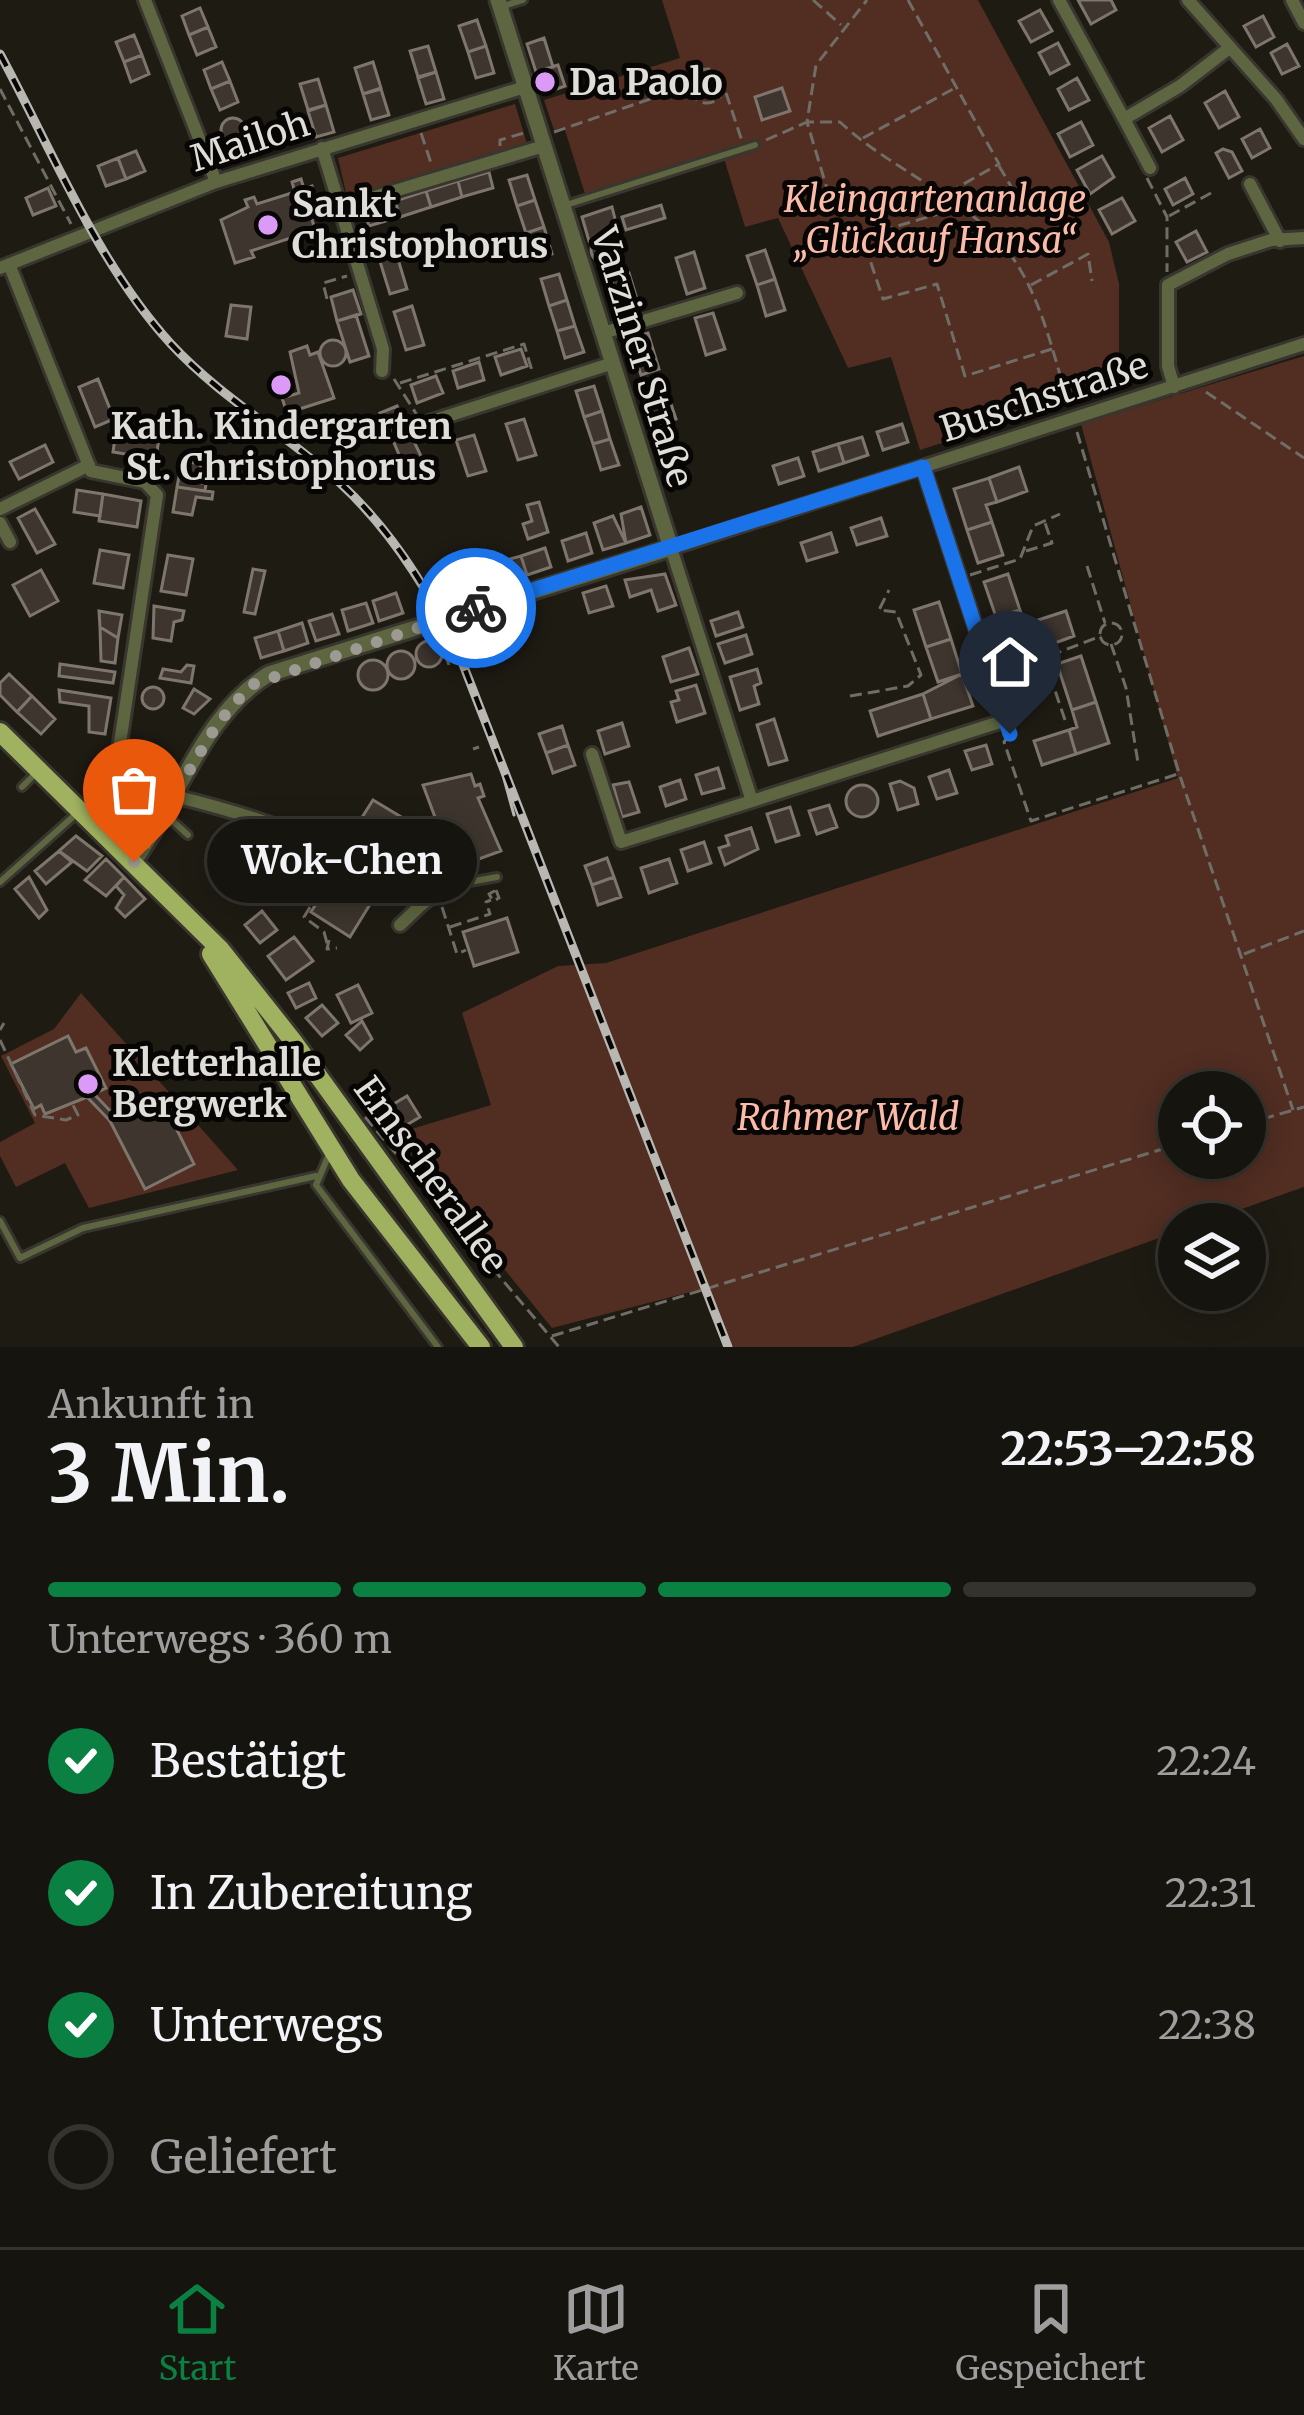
<!DOCTYPE html>
<html lang="de">
<head>
<meta charset="utf-8">
<style>
  :root { --surface:#16140e; --page:#23211c; --text:#f1f3f6; --muted:#9e9e9e; --line:#35332e; --accent:#0b8043 }
  body { margin:0; font-family:Merriweather,serif; background:var(--page); color:var(--text); height:100vh; display:flex; flex-direction:column; font-size:45px; white-space:nowrap }
  * { box-sizing:border-box; margin:0 }
  p { font-size:39px; color:var(--muted) }
  .icon { flex:none; width:66px; height:66px; fill:none; stroke:currentColor; stroke-width:2; stroke-linecap:round; stroke-linejoin:round }
  .map { position:relative; height:1347px; overflow:hidden }
  .details { display:flex; flex-direction:column; background:var(--surface); flex:1 }
  .details>* { flex:none }
  .fabs { position:absolute; left:1158px; top:1071px; display:grid; gap:24px }
  .fabs a { display:grid; place-items:center; width:108px; height:108px; border-radius:50%; background:var(--surface); box-shadow:0 6px 30px #0003,0 0 0 3px var(--line); font-size:60px }
  .pin { position:absolute; display:grid; place-items:center; width:102px; height:102px; color:#fff; margin:-123px -51px; border-radius:50% 50% 50% 0; rotate:-45deg; box-shadow:0 0 12px #0007 }
  .pin .icon { rotate:45deg }
  .courier { position:absolute; display:grid; place-items:center; width:120px; height:120px; margin:-60px; border:9px solid #1a73e8; border-radius:50%; background:#fff; color:#222; box-shadow:0 3px 15px #0007 }
  .bubble { position:absolute; height:84px; border-radius:42px; background:var(--surface); box-shadow:0 6px 30px #0003,0 0 0 3px var(--line); font-size:39px; font-weight:700; line-height:84px; text-align:center }
  .headline em { font-style:normal; font-weight:700 }
  .headline div { display:flex; flex-direction:column-reverse }
  .headline { display:flex; align-items:center; justify-content:space-between; height:204px; padding:0 48px }
  h1 { font-size:78px; font-weight:700; line-height:90px }
  .bar { display:grid; grid-template-columns:repeat(4,1fr); gap:18px 12px; align-content:center; height:144px; padding:0 48px }
  .bar i { height:15px; border-radius:9px; background:var(--line) }
  .bar .selected { background:var(--accent) }
  .bar p { grid-column:span 4 }
  ol { padding:0 48px; list-style:none }
  li { display:flex; align-items:center; gap:36px; height:132px }
  li p { margin-inline-start:auto }
  li .icon { padding:12px; border-radius:50%; background:var(--accent); color:#fff; stroke-width:4 }
  li:last-child { color:var(--muted) }
  li i { width:66px; height:66px; border:6px solid var(--line); border-radius:50% }
  .tab-bar { display:flex; justify-content:space-around; align-items:center; height:168px; border-top:3px solid var(--line); background:var(--surface); font-size:33px; color:var(--muted) }
  .tab-bar a { display:grid; justify-items:center; gap:6px }
  .tab-bar .selected { color:var(--accent) }
  .map>svg:first-child { display:block }
  .green { fill:#512d22; fill-rule:evenodd }
  .building { fill:#3d352e; stroke:#7e756d; stroke-width:3 }
  .lines { fill:none; stroke-linecap:round; stroke-linejoin:round }
  .service-casing { stroke:#39362f; stroke-width:12 }
  .minor-casing { stroke:#39362f; stroke-width:18 }
  .tertiary-casing { stroke:#39362f; stroke-width:21 }
  .primary-casing { stroke:#39362f; stroke-width:24 }
  .path { stroke:#6f6d65; stroke-width:3; stroke-dasharray:12 6; stroke-linecap:butt }
  .service { stroke:#5d6640; stroke-width:6 }
  .minor { stroke:#5d6640; stroke-width:12 }
  .tertiary { stroke:#5d6640; stroke-width:15 }
  .primary { stroke:#a0b25f; stroke-width:18 }
  .tram { stroke:#b9b7b1; stroke-width:3 }
  .rail-casing { stroke:#b9b7b1; stroke-width:9 }
  .rail { stroke:#070604; stroke-width:4.5; stroke-dasharray:14; stroke-linecap:butt }
  .done { stroke:#9c9a93; stroke-width:12; stroke-dasharray:0 21.6 }
  .route { stroke:#1a73e8; stroke-width:15 }
  .poi-dot { fill:#da9af6; stroke:#070604; stroke-width:4.5 }
  .labels { text-anchor:middle; dominant-baseline:central; stroke-width:10; stroke-linejoin:round; paint-order:stroke }
  .poi-label { font-size:36px; font-weight:bold; fill:#e0ded8; stroke:#070604; text-anchor:start }
  .street-label { font-size:36px; fill:#e0ded8; stroke:#070604 }
  .park-label { font-size:36px; font-style:italic; fill:#fbbba8; stroke:#070604 }
</style>
</head>
<body>
<div class="map">
<svg width="1304" height="1347" viewBox="0 0 1304 1347">
  <rect width="100%" height="100%" fill="#1e1b13"/>
  <path class="green" d="M662 0H978L1109 242 1119 284V386L920 450 891 357 848 368 778 218 745 227 722 152 585 194 564 127 554 130 544 100 680 58Z
    M515 104 528 147 347 197 338 158Z
    M1304 356V1187L1199 1224H1179V1231L853 1347H733L706 1288 552 1328 395 1134 491 1105 462 1013 558 966 606 963 1178 778 1081 424ZM1179 1092H1245V1158H1179Z
    M81 993 238 1170 89 1208 65 1163 16 1187 0 1156V1142L35 1123 1 1056 54 1029Z"/>
  <path class="building" d="M1078 0H1111L1116 10 1091 24Z
    M200 8 208 27 189 35 182 16Z
    M1040 10 1052 31 1031 42 1019 21Z
    M1263 16 1274 37 1256 47 1244 26Z
    M477 20 486 46 468 52 459 26Z
    M208 27 216 47 197 55 189 35Z
    M134 35 142 55 124 62 116 42Z
    M544 38 553 67 536 72 527 44Z
    M1058 43 1069 64 1050 74 1039 53Z
    M1287 44 1299 66 1282 74 1271 53Z
    M428 46 436 72 418 77 410 51Z
    M486 46 494 73 476 78 468 52Z
    M142 55 149 74 131 82 124 62Z
    M222 62 230 81 211 89 204 70Z
    M373 62 381 88 363 94 355 68Z
    M558 65 565 86 542 94 536 72Z
    M436 72 444 99 426 104 418 78Z
    M1077 78 1089 100 1069 110 1058 89Z
    M318 79 326 105 308 110 300 84Z
    M230 81 238 102 220 110 211 89Z
    M782 88 790 111 762 120 755 97Z
    M381 89 389 115 371 120 363 94Z
    M1225 91 1239 117 1219 128 1205 103Z
    M326 105 334 132 316 137 308 111Z
    M1170 116 1183 140 1162 152 1149 128Z
    M221 130a12 12 0 1 1 24 0a12 12 0 1 1-24 0Z
    M1081 122 1093 145 1070 157 1058 134Z
    M1260 129 1270 148 1252 158 1242 139Z
    M1223 149 1232 152 1242 171 1229 178 1216 153Z
    M136 151 145 171 126 179 118 158Z
    M1102 156 1114 177 1090 194 1077 170Z
    M118 158 126 179 106 186 98 166Z
    M489 172 493 188 462 197 458 181Z
    M527 175 535 200 517 206 509 180Z
    M1185 178 1193 194 1173 205 1165 189Z
    M301 179 304 189 312 186 322 216 312 219 315 230 251 251 254 257 235 263 221 220 248 207 245 200 254 197 257 204 295 192 292 182Z
    M458 181 462 197 431 207 426 191Z
    M48 188 56 206 33 215 26 198Z
    M426 191 431 207 400 217 395 201Z
    M1122 198 1135 221 1112 234 1099 210Z
    M535 200 544 227 526 233 517 206Z
    M395 201 400 217 369 226 364 210Z
    M661 205 665 218 626 230 622 217Z
    M612 207 616 223 610 234 589 241 582 217Z
    M544 227 552 254 534 259 526 233Z
    M1196 231 1207 252 1187 262 1176 242Z
    M591 250a13 13 0 1 1 26 0a13 13 0 1 1-26 0Z
    M395 249 407 289 390 294 378 255Z
    M765 250 775 279 757 285 747 256Z
    M694 252 705 288 687 294 676 258Z
    M629 273 640 309 622 315 611 279Z
    M559 274 567 300 549 306 541 279Z
    M775 279 785 310 766 316 757 285Z
    M353 290 361 314 337 321 331 297Z
    M567 300 575 326 557 331 549 306Z
    M231 305 251 307 247 339 226 336Z
    M412 306 424 345 406 350 394 312Z
    M713 313 725 349 706 355 695 318Z
    M356 315 369 356 350 362 337 321Z
    M575 326 584 352 565 358 557 331Z
    M648 333 659 369 641 375 629 338Z
    M320 353a13 13 0 1 1 26 0a13 13 0 1 1-26 0Z
    M307 346 310 355 318 352 334 398 287 413 282 398 299 393 290 352Z
    M521 349 527 366 501 375 495 357Z
    M479 362 484 380 458 388 453 371Z
    M436 376 443 393 417 403 411 385Z
    M98 379 114 419 95 427 79 387Z
    M594 386 602 411 584 417 576 391Z
    M665 386 676 419 657 424 646 391Z
    M397 406 409 431 392 438 380 413Z
    M602 411 610 439 593 444 584 417Z
    M524 419 536 455 518 460 506 424Z
    M902 424 908 442 883 450 877 432Z
    M116 431 159 438 156 459 113 452Z
    M409 431 421 456 403 464 392 438Z
    M474 435 486 471 468 476 456 440Z
    M862 437 868 455 844 463 838 444Z
    M610 439 619 465 601 470 593 444Z
    M838 444 844 463 819 471 813 452Z
    M45 445 53 462 19 479 10 462Z
    M798 458 804 476 779 484 773 466Z
    M182 461 201 464 198 482 206 484 205 491 177 487Z
    M1019 467 1027 491 997 502 989 478Z
    M989 478 997 502 986 505 992 522 967 530 954 489Z
    M177 487 213 492 212 499 196 497 192 515 173 512Z
    M77 490 103 494 100 516 74 512Z
    M103 494 141 501 137 527 99 521Z
    M539 502 548 532 528 539 523 524 532 521 527 505Z
    M641 507 650 535 626 543 621 514Z
    M35 509 55 544 37 553 18 518Z
    M613 516 626 543 603 550 594 523Z
    M881 518 887 536 857 545 851 528Z
    M992 522 1003 555 978 563 967 530Z
    M586 533 592 553 568 561 562 541Z
    M831 533 837 552 807 561 801 543Z
    M545 548 551 567 527 575 521 556Z
    M100 550 129 555 123 588 94 583Z
    M168 555 193 559 186 595 161 591Z
    M521 556 527 575 505 582 499 562Z
    M485 566 492 586 468 593 462 573Z
    M253 569 265 571 255 614 244 612Z
    M41 570 58 601 30 616 13 585Z
    M665 574 676 605 658 611 651 590 630 597 625 580Z
    M1008 574 1020 610 996 617 984 582Z
    M606 586 613 606 589 613 583 593Z
    M396 593 403 613 379 621 373 601Z
    M939 602 951 639 926 647 914 610Z
    M366 603 373 623 348 631 342 610Z
    M154 606 184 611 182 620 174 622 171 641 153 638Z
    M1020 610 1025 624 1035 621 1044 647 1009 658 996 617Z
    M99 611 122 615 118 638 100 627Z
    M1066 611 1074 636 1044 647 1035 621Z
    M738 612 743 627 716 636 711 621Z
    M332 614 339 634 316 641 309 621Z
    M302 623 308 643 284 651 278 631Z
    M100 627 118 638 115 663 101 661Z
    M278 631 284 651 261 658 255 638Z
    M746 635 752 654 725 663 718 644Z
    M951 639 962 674 938 682 926 647Z
    M416 654a13 13 0 1 1 26 0a13 13 0 1 1-26 0Z
    M689 648 698 674 671 682 663 657Z
    M387 665a14 14 0 1 1 28 0a14 14 0 1 1-28 0Z
    M1081 656 1096 702 1072 710 1057 664Z
    M358 675a15 15 0 1 1 30 0a15 15 0 1 1-30 0Z
    M60 664 115 672 113 683 59 676Z
    M187 665 194 666 191 683 160 678 163 669 181 672Z
    M757 669 761 683 754 686 759 704 740 710 730 677Z
    M9 674 32 696 17 712 0 695V683Z
    M962 674 973 706 931 719 923 694Z
    M696 685 705 713 677 722 671 702 679 700 676 691Z
    M142 698a11 11 0 1 1 22 0a11 11 0 1 1-22 0Z
    M194 689 210 699 194 714 183 708Z
    M59 690 111 698 105 734 89 732V706L60 702Z
    M923 694 931 719 878 736 870 711Z
    M32 696 55 719 41 734 17 712Z
    M1096 702 1109 743 1076 754 1069 730 1077 727 1072 710Z
    M774 719 787 760 769 765 757 725Z
    M622 723 629 746 605 754 598 731Z
    M562 726 568 745 546 753 539 734Z
    M1069 730 1076 754 1042 765 1034 741Z
    M568 745 575 765 553 773 546 753Z
    M986 745 992 764 972 770 965 751Z
    M718 768 724 788 702 794 696 775Z
    M949 770 957 793 937 799 929 777Z
    M471 774 475 786 480 784 484 796 478 798 501 851 454 868 423 785Z
    M680 780 686 799 666 806 660 787Z
    M900 781 914 788 918 804 898 810 890 784Z
    M629 782 639 812 622 817 613 785Z
    M846 801a16 16 0 1 1 32 0a16 16 0 1 1-32 0Z
    M373 800 413 824 394 855 354 830Z
    M829 805 837 827 817 834 809 811Z
    M790 807 799 835 776 842 767 814Z
    M751 828 758 849 725 865 719 848 729 845 726 836Z
    M76 836 102 856 87 871 59 851Z
    M288 842 298 848 282 875 272 868Z
    M704 842 711 863 688 871 681 850Z
    M59 851 72 862 46 884 35 871Z
    M607 858 614 877 592 885 585 866Z
    M106 859 124 877 106 896 85 880Z
    M669 859 677 883 649 893 641 868Z
    M29 877 47 910 39 918 15 889Z
    M124 877 145 899 125 917 116 908 124 895 116 886Z
    M614 877 621 897 598 905 592 885Z
    M330 882 369 906 350 937 311 912Z
    M262 911 277 930 260 943 245 925Z
    M507 918 518 952 474 966 463 932Z
    M294 937 313 961 286 980 268 956Z
    M309 983 316 998 296 1008 288 993Z
    M358 985 372 1013 351 1023 337 995Z
    M322 1005 338 1023 322 1036 306 1018Z
    M362 1021 372 1039 360 1050 346 1035Z
    M68 1036 76 1052 86 1048 106 1088 94 1094 117 1118 160 1096 194 1164 145 1189 110 1121 87 1097 45 1114 41 1105 34 1109 11 1064Z
    M407 1096 420 1117 398 1130 385 1109Z"/>
  <g class="lines">
    <defs>
      <path id="service" d="M503 6 523 0
        M566 205 755 145
        M22 787 36 773
        M164 813 188 835
        M265 866 285 830
        M0 882 75 815
        M447 886 497 877
        M330 1152 316 1185 438 1347
        M0 1221 20 1258 83 1228 316 1176"/>
      <path id="minor" d="M145 0 216 182
        M1059 0 1124 119 1180 86 1228 49
        M1188 0 1276 99 1304 139
        M1292 0 1304 23
        M1124 119 1150 168
        M322 148 383 349 382 371
        M1250 184 1280 241
        M341 207 544 146
        M9 264 91 471 145 482 157 495 115 777 164 813
        M0 268 216 182 525 87
        M603 333 737 293
        M1174 387 1168 366V285L1228 254 1271 240 1304 238
        M429 422 613 363
        M0 509 89 465
        M0 523 10 542
        M592 754 621 842 752 801 671 548 1304 344
        M174 796C265 818 346 846 421 905L400 925
        M752 801 1006 720 923 467
        M421 905 444 886"/>
      <path id="tertiary" d="M134 861C178 801 203 714 269 674L671 548 498 0"/>
      <path id="primary" d="M0 732 221 950 293 1041 514 1347
        M211 954 351 1180 481 1347"/>
    </defs>
    <use href="#service" class="service-casing"/>
    <use href="#minor" class="minor-casing"/>
    <use href="#tertiary" class="tertiary-casing"/>
    <use href="#primary" class="primary-casing"/>
    <path class="path" d="M813 0 841 25
      M908 0 999 164 944 195
      M690 86a17 17 0 1 1 34 0a17 17 0 1 1-34 0Z
      M0 89 71 224
      M726 93 742 141
      M554 132 691 85
      M421 133 431 163
      M863 138 955 88
      M766 140 807 122 816 65 867 0
      M500 146V140L524 133
      M999 166 1012 188
      M1147 178 1167 217V272
      M1169 216 1211 193
      M864 236 958 208
      M1031 285 1088 254 1092 281
      M327 299 323 283 347 276
      M1052 349 965 376 937 284 883 299 862 236 843 242 807 122H840C889 168 959 194 1002 244 1040 288 1052 351 1069 405
      M394 379 417 415
      M400 383 524 344 533 374
      M1206 392 1304 458
      M1077 432 1179 773 1293 1110
      M1026 551 1052 543 1044 520
      M1087 566 1105 623
      M970 575 1020 559 1033 526 1060 514
      M1100 634a11 11 0 1 1 22 0a11 11 0 1 1-22 0Z
      M439 639 449 665
      M1111 644 1126 688 1138 763
      M1008 677 1044 663
      M850 696 908 686 921 675 896 612 879 610 889 590
      M1065 720 1044 658 1101 636
      M1010 734 1004 742 1031 821 1178 774
      M473 749 479 747
      M101 805 105 785
      M232 826 238 833 249 830
      M420 849 427 852 422 860 415 856Z
      M425 860 432 879
      M496 890 499 898 493 901 489 894Z
      M442 907 457 954 466 950
      M450 927 490 914 486 902 491 900
      M329 940 327 949 337 948
      M327 943 324 932 304 917 334 868
      M1244 954 1304 931
      M0 1030 4 1023
      M0 1040 35 1115 66 1120 78 1115 71 1101
      M365 1117 559 1347
      M1245 1124 1304 1107
      M552 1336 1179 1144"/>
    <use href="#service" class="service"/>
    <use href="#minor" class="minor"/>
    <use href="#tertiary" class="tertiary"/>
    <use href="#primary" class="primary"/>
    <path class="tram" d="M498 757 514 815"/>
    <defs>
      <path id="rail" d="M0 54C52 150 97 263 171 344 221 398 286 434 340 483 392 531 429 590 459 654L728 1347"/>
    </defs>
    <use href="#rail" class="rail-casing"/>
    <use href="#rail" class="rail"/>
  </g>
  <g class="lines">
    <path class="done" d="M134 862 218 723 251 685 476 608"/>
    <path class="route" d="M476 608 923 467 1010 734"/>
  </g>
  <g class="poi-dot">
    <circle cx="545" cy="82" r="12"/>
    <circle cx="268" cy="225" r="12"/>
    <circle cx="281" cy="385" r="12"/>
    <circle cx="88" cy="1084" r="12"/>
  </g>
  <g class="labels">
    <g class="poi-label">
      <text x="569" y="82">Da Paolo</text>
      <text x="292" y="204">Sankt<tspan x="292" dy="41">Christophorus</tspan></text>
      <text x="281" y="426" text-anchor="middle">Kath. Kindergarten<tspan x="281" dy="41">St. Christophorus</tspan></text>
      <text x="112" y="1063">Kletterhalle<tspan x="112" dy="41">Bergwerk</tspan></text>
    </g>
    <g class="street-label">
      <text transform="translate(250 141) rotate(-18)">Mailoh</text>
      <text transform="translate(642 357) rotate(73)">Varziner Straße</text>
      <text transform="translate(1044 397) rotate(-18)">Buschstraße</text>
      <text transform="translate(431 1175) rotate(54)">Emscherallee</text>
    </g>
    <g class="park-label">
      <text x="935" y="199">Kleingartenanlage<tspan x="935" dy="41">„Glückauf Hansa“</tspan></text>
      <text x="848" y="1117">Rahmer Wald</text>
    </g>
  </g>
</svg>
<div class="fabs">
<a><svg class="icon" aria-label="locate" viewBox="0 0 24 24"><circle cx="12" cy="12" r="6"/><path d="M12 2v4M12 18v4M2 12h4M18 12h4"/></svg></a>
<a><svg class="icon" aria-label="layers" viewBox="0 0 24 24"><path d="M12 4l9 5-9 5-9-5zM3 14l9 5 9-5"/></svg></a>
</div>
<div class="pin" style="left:134px;top:862px;background:#ea580c"><svg class="icon" aria-label="bag" viewBox="0 0 24 24"><path d="M5 8h14l-1 12H6zM9 8a3 3 0 0 1 6 0"/></svg></div>
<div class="pin" style="left:1010px;top:734px;background:#1f2937"><svg class="icon" aria-label="home" viewBox="0 0 24 24"><path d="M3 11l9-7 9 7M6 9v11h12V9"/></svg></div>
<div class="courier" style="left:476px;top:608px"><svg class="icon" aria-label="bike" viewBox="0 0 24 24"><circle cx="6" cy="16" r="4"/><circle cx="18" cy="16" r="4"/><path d="M6 16l4-8h5l3 8M10 8l3 8H6M13 5h3"/></svg></div>
<div class="bubble" style="left:207px;top:819px;width:270px">Wok-Chen</div>
</div>
<section class="details">
<div class="headline"><div><h1>3 Min.</h1><p>Ankunft in</p></div><em>22:53–22:58</em></div>
<div class="bar"><i class="selected"></i><i class="selected"></i><i class="selected"></i><i></i><p>Unterwegs · 360 m</p></div>
<ol>
<li><svg class="icon" aria-label="check" viewBox="0 0 24 24"><path d="M5 12l5 5 9-10"/></svg>Bestätigt<p>22:24</p></li>
<li><svg class="icon" aria-label="check" viewBox="0 0 24 24"><path d="M5 12l5 5 9-10"/></svg>In Zubereitung<p>22:31</p></li>
<li><svg class="icon" aria-label="check" viewBox="0 0 24 24"><path d="M5 12l5 5 9-10"/></svg>Unterwegs<p>22:38</p></li>
<li><i></i>Geliefert</li>
</ol>
</section>
<nav class="tab-bar">
<a class="selected"><svg class="icon" aria-label="home" viewBox="0 0 24 24"><path d="M3 11l9-7 9 7M6 9v11h12V9"/></svg>Start</a>
<a><svg class="icon" aria-label="map" viewBox="0 0 24 24"><path d="M3 6l6-2 6 2 6-2v14l-6 2-6-2-6 2zM9 4v14M15 6v14"/></svg>Karte</a>
<a><svg class="icon" aria-label="saved" viewBox="0 0 24 24"><path d="M7 4h10v16l-5-4-5 4z"/></svg>Gespeichert</a>
</nav>
</body>
</html>
